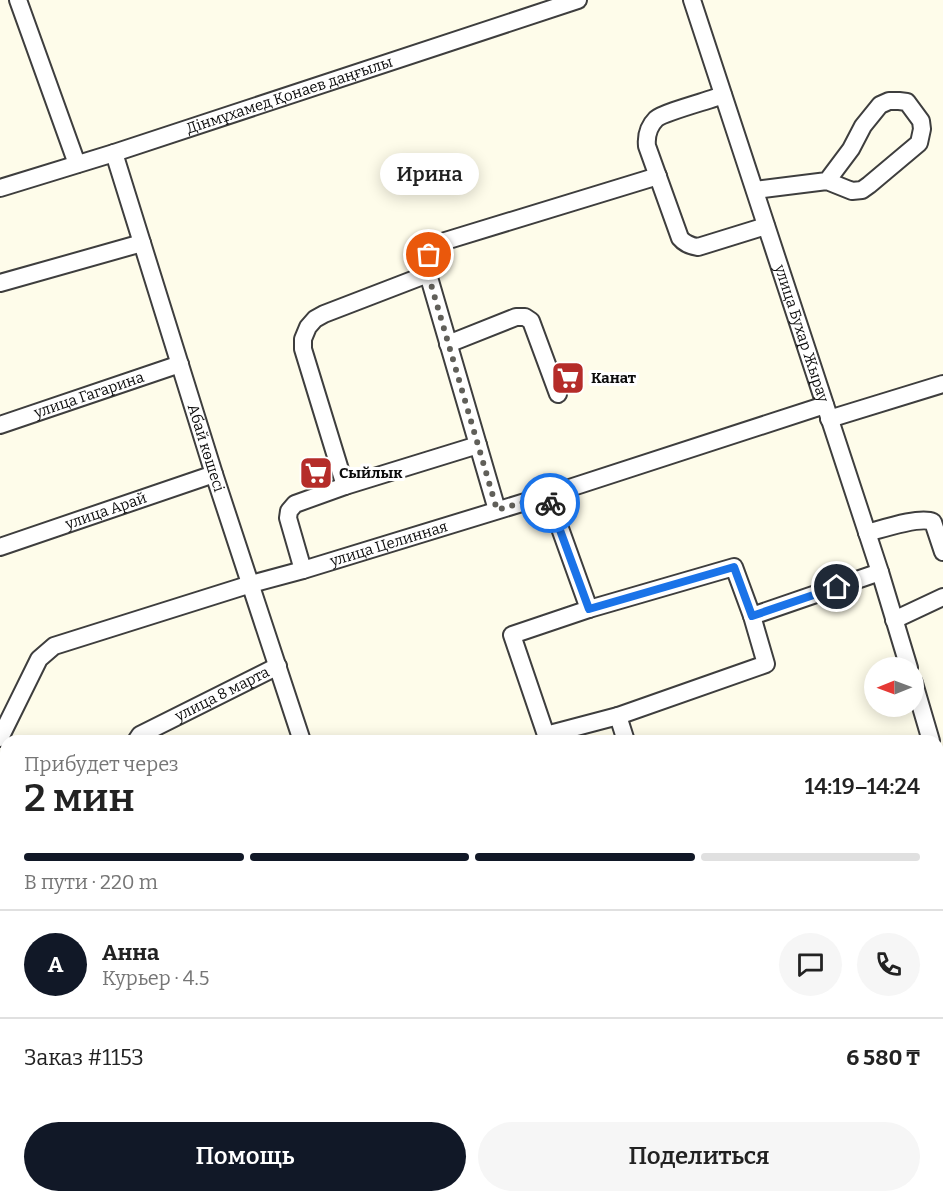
<!DOCTYPE html>
<html lang="ru">
<head>
<meta charset="utf-8">
<style>
  :root { --surface:#fff; --page:#f6f6f6; --text:#222; --muted:#767676; --line:#e0e0e0; --accent:#111827 }
  body { margin:0; font-family:Bitter,serif; background:var(--page); color:var(--text); height:100vh; display:flex; flex-direction:column; font-size:22px; white-space:nowrap }
  * { box-sizing:border-box; margin:0 }
  p { font-size:20px; color:var(--muted) }
  .icon { flex:none; width:33px; height:33px; fill:none; stroke:currentColor; stroke-width:2; stroke-linecap:round; stroke-linejoin:round }
  .map { position:relative; flex:1; overflow:hidden }
  .drawer { position:absolute; left:0px; top:735px; width:944px; height:468px; display:flex; flex-direction:column; background:var(--surface); border-radius:18px 18px 0 0; box-shadow:0 3px 15px #0003 }
  .drawer>* { flex:none }
  .needle { width:39px; rotate:269deg }
  .controls { position:absolute; left:864px; top:657px; display:grid; gap:12px }
  .controls a { display:grid; place-items:center; width:60px; height:60px; border-radius:50%; background:var(--surface); box-shadow:0 3px 15px #0003; font-size:30px }
  .pin { position:absolute; display:grid; place-items:center; width:51px; height:51px; color:#fff; margin:-26px; border:3px solid #fff; border-radius:50%; box-shadow:0 2px 6px #0007 }
  .courier { position:absolute; display:grid; place-items:center; width:60px; height:60px; margin:-30px; border:4px solid #1a73e8; border-radius:50%; background:#fff; color:#222; box-shadow:0 2px 8px #0007 }
  .bubble { position:absolute; height:42px; border-radius:21px; background:var(--surface); box-shadow:0 3px 15px #0003; font-size:20px; font-weight:600; line-height:42px; text-align:center }
  .overview em { font-style:normal; font-weight:600 }
  .overview div { display:flex; flex-direction:column-reverse }
  .overview { display:flex; align-items:center; justify-content:space-between; height:102px; padding:0 24px }
  h1 { font-size:39px; font-weight:600; line-height:45px }
  .bar { display:grid; grid-template-columns:repeat(4,1fr); gap:9px 6px; align-content:center; height:72px; padding:0 24px }
  .bar i { height:8px; border-radius:4px; background:var(--line) }
  .bar .selected { background:var(--accent) }
  .bar p { grid-column:span 4 }
  .line { display:flex; align-items:center; gap:15px; padding:0 24px; border-top:2px solid var(--line) }
  .line div { flex:1 }
  .round { display:grid; place-items:center; flex:none; width:63px; height:63px; border-radius:32px; background:var(--page) }
  .cta { display:flex; gap:12px; margin-top:auto; padding:12px 24px }
  .cta a { flex:1; height:69px; border-radius:36px; background:var(--accent); color:#fff; font-size:24px; font-weight:600; line-height:69px; text-align:center }
  .cta a+a { background:var(--page); color:var(--text) }
  .map>svg:first-child { display:block }
  .lines { fill:none; stroke-linecap:round; stroke-linejoin:round }
  .minor-casing { stroke:#3e3e3e; stroke-width:20 }
  .minor { stroke:#fff; stroke-width:16 }
  .done { stroke:#605f59; stroke-width:6; stroke-dasharray:0 10.8 }
  .route { stroke:#1a73e8; stroke-width:8 }
  .labels { text-anchor:middle; dominant-baseline:central; stroke-width:6; stroke-linejoin:round; paint-order:stroke }
  .street-label { font-size:15px; fill:#0b0b0b; stroke:#fff }
  .poi-label { font-size:15px; font-weight:bold; fill:#0b0b0b; stroke:#fff; text-anchor:start }
</style>
</head>
<body>
<div class="map">
<svg width="943" height="1203" viewBox="0 0 943 1203">
  <rect width="100%" height="100%" fill="#fefcea"/>
  <g class="lines">
    <defs>
      <g id="minor">
        <path d="M18 0 77 164"/>
        <path id="s1" d="M692 0 880 572 909 668"/>
        <path d="M723 95C711 100 664 112 656 119 649 126 646 136 647 146L680 238C685 244 690 246 698 247L766 226"/>
        <path id="s2" d="M114 153 214 474 302 741"/>
        <path id="s3" d="M0 188 114 153 578 0"/>
        <path d="M755 190 827 181 852 191 862 190 869 185 919 143 922 129 921 121 907 102 899 101H889L880 105 863 126 851 149 827 181"/>
        <path d="M0 283 142 243"/>
        <path d="M448 344 516 317H525L531 321 558 394"/>
        <path d="M829 419 943 384"/>
        <path id="s4" d="M0 425 180 364"/>
        <path d="M345 486 303 349V339L308 327 315 319 324 314 428 274"/>
        <path d="M548 495 589 609 512 635 546 735 618 716 626 741"/>
        <path d="M497 510 428 274C428 259 429 251 442 242L658 176"/>
        <path d="M867 533C882 529 920 516 933 522L943 552"/>
        <path id="s5" d="M0 547 214 474"/>
        <path d="M303 570 288 518 289 511 295 504 345 486 478 445"/>
        <path d="M589 609 734 567 752 616 880 572"/>
        <path d="M894 620 943 597"/>
        <path d="M914 683 931 741"/>
        <path d="M618 716 766 664 752 616"/>
        <path id="s6" d="M0 738 39 659 54 646 251 584 303 570 548 495 825 405"/>
        <path id="s7" d="M136 741 140 735 278 666"/>
        <path d="M938 761 943 779"/>
        <path d="M0 1008 6 996"/>
        <path d="M938 1028 943 1027"/>
        <path d="M0 1074 6 1077"/>
        <path d="M938 1108 943 1106"/>
        <path d="M938 1124 943 1143"/>
        <path d="M0 1164 6 1162"/>
        <path d="M938 1179 943 1178"/>
        <path d="M110 1197 112 1203"/>
        <path d="M177 1197 179 1203"/>
        <path d="M346 1197 348 1203"/>
        <path d="M449 1197 451 1203"/>
        <path d="M728 1197 729 1203"/>
        <path d="M134 1203 156 1197"/>
        <path d="M643 1203 662 1197"/>
      </g>
    </defs>
    <use href="#minor" class="minor-casing"/>
    <use href="#minor" class="minor"/>
  </g>
  <g class="lines">
    <path class="done" d="M429 255 428 260V274L497 510 548 495 550 503"/>
    <path class="route" d="M550 503 589 609 734 567 752 616 837 587"/>
  </g>
  <defs>
    <symbol id="supermarket-square" viewBox="-11 -11 22 22"><rect x="-9" y="-9" width="18" height="18" rx="4" fill="#b52c29" stroke="#fff"/><path d="M-6-5.5h2.5l.6 2H6L4.5 2H-2.5L-4.4-4H-6ZM-1.5 3.2a1.3 1.3 0 1 0 .1 0ZM3 3.2a1.3 1.3 0 1 0 .1 0Z" fill="#fff"/></symbol>
  </defs>
  <g fill-rule="evenodd">
    <use href="#supermarket-square" x="549" y="359" width="38" height="38"/>
    <use href="#supermarket-square" x="297" y="454" width="38" height="38"/>
  </g>
  <g class="labels">
    <g class="street-label">
      <text stroke="none"><textPath href="#s3" startOffset="304">Дінмұхамед Қонаев даңғылы</textPath></text>
      <text stroke="none"><textPath href="#s1" startOffset="351">улица Бухар Жырау</textPath></text>
      <text stroke="none"><textPath href="#s4" startOffset="94">улица Гагарина</textPath></text>
      <text stroke="none"><textPath href="#s2" startOffset="309">Абай көшесі</textPath></text>
      <text stroke="none"><textPath href="#s5" startOffset="112">улица Арай</textPath></text>
      <text stroke="none"><textPath href="#s6" startOffset="458">улица Целинная</textPath></text>
      <text stroke="none"><textPath href="#s7" startOffset="99">улица 8 марта</textPath></text>
    </g>
    <g class="poi-label">
      <text x="591" y="378">Канат</text>
      <text x="339" y="473">Сыйлык</text>
    </g>
  </g>
</svg>
<div class="controls">
<a><svg class="needle" viewBox="-14 -14 28 28"><path d="M0-13l5 13h-10z" fill="#e53935"/><path d="M0 13l5-13h-10z" fill="#767676"/></svg></a>
</div>
<div class="pin" style="left:429px;top:255px;background:#ea580c"><svg class="icon" aria-label="bag" viewBox="0 0 24 24"><path d="M5 8h14l-1 12H6zM9 8a3 3 0 0 1 6 0"/></svg></div>
<div class="pin" style="left:837px;top:587px;background:#1f2937"><svg class="icon" aria-label="home" viewBox="0 0 24 24"><path d="M3 11l9-7 9 7M6 9v11h12V9"/></svg></div>
<div class="courier" style="left:550px;top:503px"><svg class="icon" aria-label="bike" viewBox="0 0 24 24"><circle cx="6" cy="16" r="4"/><circle cx="18" cy="16" r="4"/><path d="M6 16l4-8h5l3 8M10 8l3 8H6M13 5h3"/></svg></div>
<div class="bubble" style="left:380px;top:153px;width:99px">Ирина</div>
<section class="drawer">
<div class="overview"><div><h1>2 мин</h1><p>Прибудет через</p></div><em>14:19–14:24</em></div>
<div class="bar"><i class="selected"></i><i class="selected"></i><i class="selected"></i><i></i><p>В пути · 220 m</p></div>
<div class="line" style="height:108px"><b class="round" style="background:var(--accent);color:#fff">А</b><div><b>Анна</b><p>Курьер · 4.5</p></div><a class="round"><svg class="icon" aria-label="chat" viewBox="0 0 24 24"><path d="M4 5h16v11H9l-5 4z"/></svg></a><a class="round"><svg class="icon" aria-label="phone" viewBox="0 0 24 24"><path d="M5 4h4l2 5-3 2q2 4 5 5l2-3 5 2v4C11 20 4 13 5 4z"/></svg></a></div>
<div class="line" style="height:78px"><div>Заказ #1153</div><b>6 580 ₸</b></div>
<div class="cta"><a>Помощь</a><a>Поделиться</a></div>
</section>
</div>
</body>
</html>
